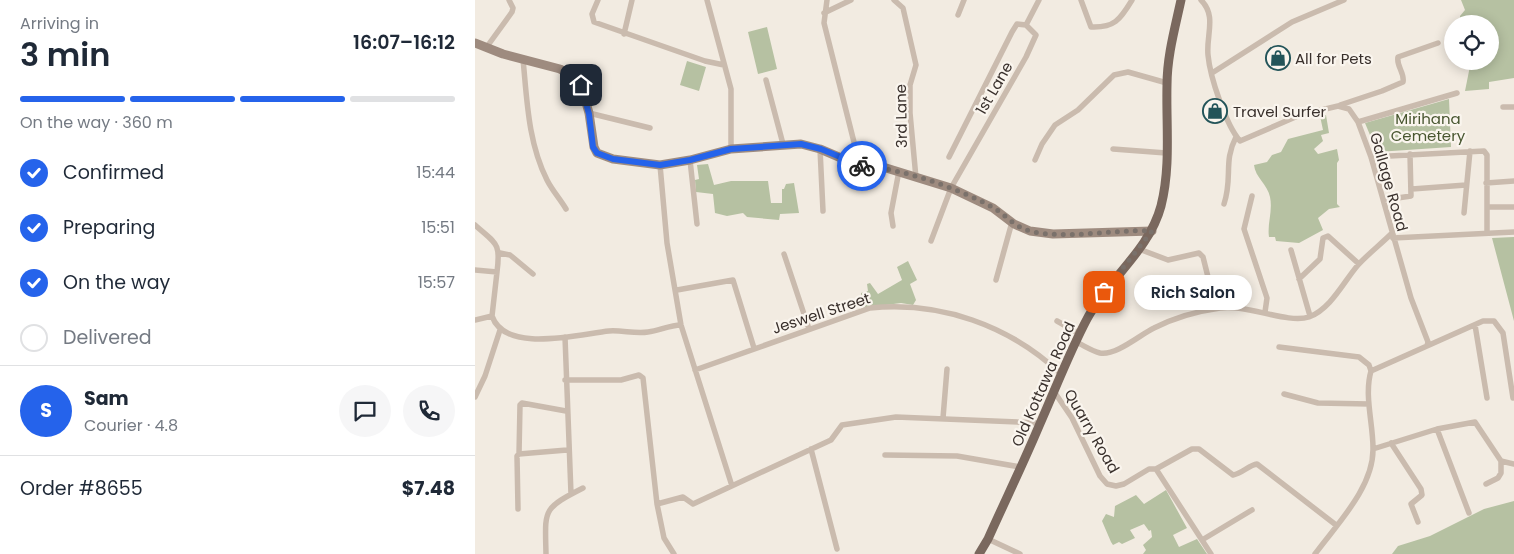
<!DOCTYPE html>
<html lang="en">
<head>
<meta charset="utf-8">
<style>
  :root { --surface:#fff; --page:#f6f6f7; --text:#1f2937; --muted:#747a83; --line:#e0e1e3; --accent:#2563eb }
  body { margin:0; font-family:Poppins,sans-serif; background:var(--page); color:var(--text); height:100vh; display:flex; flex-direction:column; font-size:19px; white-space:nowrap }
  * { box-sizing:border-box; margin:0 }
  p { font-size:16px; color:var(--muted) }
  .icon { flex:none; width:28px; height:28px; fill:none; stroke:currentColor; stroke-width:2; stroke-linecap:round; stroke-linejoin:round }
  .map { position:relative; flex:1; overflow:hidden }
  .sheet { display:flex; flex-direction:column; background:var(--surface); width:475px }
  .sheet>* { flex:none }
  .buttons { position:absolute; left:969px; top:15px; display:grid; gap:10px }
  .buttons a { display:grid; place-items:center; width:55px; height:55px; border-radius:50%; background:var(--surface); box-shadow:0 2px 12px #0003; font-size:25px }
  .pin { position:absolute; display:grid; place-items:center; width:42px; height:42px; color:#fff; margin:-21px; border-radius:10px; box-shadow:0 2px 8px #0006 }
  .courier { position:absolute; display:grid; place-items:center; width:50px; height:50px; margin:-25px; border:4px solid #2563eb; border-radius:50%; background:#fff; color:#222; box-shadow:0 1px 6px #0007 }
  .bubble { position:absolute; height:35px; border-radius:18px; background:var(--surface); box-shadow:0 2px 12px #0003; font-size:16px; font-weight:600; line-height:35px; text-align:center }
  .head em { font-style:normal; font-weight:600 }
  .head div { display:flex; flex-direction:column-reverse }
  .head { display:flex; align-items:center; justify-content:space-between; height:85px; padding:0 20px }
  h1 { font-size:32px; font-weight:600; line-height:38px }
  .bar { display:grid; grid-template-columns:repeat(4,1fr); gap:8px 5px; align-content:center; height:60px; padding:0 20px }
  .bar i { height:6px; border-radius:4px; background:var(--line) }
  .bar .active { background:var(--accent) }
  .bar p { grid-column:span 4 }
  .line { display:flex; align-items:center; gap:12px; padding:0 20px; border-top:1px solid var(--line) }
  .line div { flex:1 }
  .round { display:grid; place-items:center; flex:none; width:52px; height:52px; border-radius:26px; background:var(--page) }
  ol { padding:0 20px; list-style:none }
  li { display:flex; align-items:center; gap:15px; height:55px }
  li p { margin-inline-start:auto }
  li .icon { padding:5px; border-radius:50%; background:var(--accent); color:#fff; stroke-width:4 }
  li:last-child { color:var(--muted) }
  li i { width:28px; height:28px; border:2px solid var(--line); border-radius:50% }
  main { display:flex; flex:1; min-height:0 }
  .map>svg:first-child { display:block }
  .green { fill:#b6c1a2 }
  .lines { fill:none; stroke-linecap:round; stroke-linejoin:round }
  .street { stroke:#cabbae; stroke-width:5.5 }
  .secondary { stroke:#9e8b7f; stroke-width:9 }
  .primary { stroke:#7a685e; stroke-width:9 }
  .done { stroke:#7a716b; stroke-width:5; stroke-dasharray:0 9 }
  .route { stroke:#2563eb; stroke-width:6 }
  .labels { text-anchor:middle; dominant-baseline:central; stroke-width:4.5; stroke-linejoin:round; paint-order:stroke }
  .poi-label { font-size:15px; fill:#39302c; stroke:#faf5ee; text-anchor:start }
  .street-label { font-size:15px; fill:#39302c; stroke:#faf5ee }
  .park-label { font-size:15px; fill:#485630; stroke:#faf5ee }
</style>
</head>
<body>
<main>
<section class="sheet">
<div class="head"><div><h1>3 min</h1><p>Arriving in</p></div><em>16:07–16:12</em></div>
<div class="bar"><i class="active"></i><i class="active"></i><i class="active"></i><i></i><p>On the way · 360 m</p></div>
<ol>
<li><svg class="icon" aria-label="check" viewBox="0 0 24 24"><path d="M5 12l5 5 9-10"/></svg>Confirmed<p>15:44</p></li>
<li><svg class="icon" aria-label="check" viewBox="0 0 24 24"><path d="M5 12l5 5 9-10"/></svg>Preparing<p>15:51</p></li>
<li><svg class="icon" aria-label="check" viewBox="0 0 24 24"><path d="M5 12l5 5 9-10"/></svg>On the way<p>15:57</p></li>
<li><i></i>Delivered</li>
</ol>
<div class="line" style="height:90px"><b class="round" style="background:var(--accent);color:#fff">S</b><div><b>Sam</b><p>Courier · 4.8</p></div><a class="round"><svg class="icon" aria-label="chat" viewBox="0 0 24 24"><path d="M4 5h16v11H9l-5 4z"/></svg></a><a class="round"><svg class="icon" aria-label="phone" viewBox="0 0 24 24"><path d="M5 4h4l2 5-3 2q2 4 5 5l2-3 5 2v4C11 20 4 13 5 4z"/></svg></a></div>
<div class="line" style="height:65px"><div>Order #8655</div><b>$7.48</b></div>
</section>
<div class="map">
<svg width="1039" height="554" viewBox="0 0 1039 554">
  <rect width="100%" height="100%" fill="#f2ebe1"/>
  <path class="green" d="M986 0H1039V78L1014 82V89L990 91 996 61H1015V24H985V16L990 10Z
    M292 27 302 69 283 74 273 32Z
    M212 61 231 67 224 91 205 85Z
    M974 99 976 147 902 152 890 123Z
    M851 115 854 133 846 135 848 141 839 149 843 154 862 149 864 160 862 163V204L865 207 854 209 843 218 848 230 824 243 801 241 800 237H794C792 224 798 211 795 197 793 185 780 177 779 165L792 162 797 155 806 152 813 139 848 130 845 116Z
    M233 164 239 185 256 181H293L296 203H307V189H309L311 184 319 183 324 213 305 214 304 220 272 217 268 213 252 216 240 213 238 194 221 192 220 180 224 179 222 165Z
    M1039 237V321L1017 238Z
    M433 261 442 280 435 284 441 300 438 305 426 303 388 308 386 293 393 291 392 284 395 283 403 294 427 280 422 267Z
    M691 490 712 528 698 535 704 547 722 539 732 554H668L671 550 668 545 677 537 676 530 674 531 669 524 655 530 660 538 647 544 644 542 638 545 636 542 627 521 631 514 639 517 640 506 661 495 669 504Z
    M1039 501V554H917L923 546 955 536 1009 509Z"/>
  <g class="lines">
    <path class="street" d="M123 0 117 14 119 22 230 61 249 65
      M232 0 256 89V149
      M352 0 349 23 385 166
      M419 0 428 8 441 65 435 85V113L441 178
      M606 0 616 27C639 28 645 20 657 0
      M726 0C742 16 731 35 733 55 735 77 751 125 765 141L825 115 863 106 874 109 883 122 896 157 936 298 953 342 952 346
      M349 13 376 0
      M483 15 489 0
      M149 34 157 0
      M11 48 37 12 38 8 34 0
      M48 59C52 100 53 142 72 180 77 190 85 199 91 209
      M737 73 817 22 869 0
      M291 80 308 144
      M865 105 907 91 928 82C930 73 921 66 923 57L963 43
      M1028 107H1039
      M114 113 175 128
      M883 122 982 93
      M345 149 348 211
      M638 149 691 153
      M474 157 537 32 542 24 551 25
      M896 157 1009 151 1012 155V233
      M215 160 222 224
      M560 160 567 144 580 125 603 110 639 75 653 72 692 83
      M185 165 192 243 206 325 257 486
      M1011 183 1039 181
      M937 189 991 185
      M777 196 769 229 792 298 790 312
      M909 200 936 196 935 154
      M749 204C758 177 748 162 761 137
      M1012 207H1039
      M989 213 995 151
      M0 225C21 244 26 242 22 272
      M418 226 416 213 424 171
      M918 238 1039 232
      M456 241 476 188 551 57 561 35 551 25 564 0
      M664 249 693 260 724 253 728 257 735 285
      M816 250 835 316
      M25 253 35 255 58 274
      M309 254 334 329
      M0 270 22 272 17 316
      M824 279 845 259 848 238 853 236 884 264
      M521 280 537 222
      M202 290 258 280 279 348
      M0 320 17 316C30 354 104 334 134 331 147 330 160 334 173 332 184 331 194 325 206 325
      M582 321 605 334
      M1000 325 1012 398
      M90 337 96 494
      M601 342C608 345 617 351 625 353 641 356 666 334 679 328 699 318 723 311 745 308 772 304 812 324 834 317 856 309 869 281 883 265 893 254 906 244 916 234
      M804 347 884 357 894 365 896 371
      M220 370 395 308C465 301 534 325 586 374
      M90 380H146L164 375 168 378 182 504 189 538 199 554
      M578 390 597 418 625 476 632 484 641 486 649 484 674 469H681L736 554
      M809 394 843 403 894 404
      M0 397 10 376 25 330
      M468 418 472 369
      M962 429 994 513
      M916 443 946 489 947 495 936 504 943 522
      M336 449 362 549
      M898 449 962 429 1000 422 1026 461V473L1023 478 1011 484
      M44 454 45 405 47 403 91 411
      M410 455 482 456 545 467
      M1026 461 1039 464
      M681 469 717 449H724L758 475C768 473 774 465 782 464L861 525
      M182 504 208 497 218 504 356 440 367 425 421 417 565 423
      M43 509 42 456 44 454 92 450
      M513 539 545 554
      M727 540 777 510
      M71 554C70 509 67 509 108 488
      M840 554C862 524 899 487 898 448 898 423 889 395 896 371L1008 321H1019L1028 333 1038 398"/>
    <path class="secondary" d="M0 43 28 54 85 69 98 76 106 85 114 113 119 147 122 153 138 159 185 165 215 160 256 149 326 144 345 149 385 166 408 167 476 188 518 208 539 224 555 231 578 234 677 231"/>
    <path class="primary" d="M504 554 513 539C530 501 548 464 564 426 580 390 594 353 612 319 633 279 674 251 686 206 696 167 691 125 692 85 692 56 700 28 706 0"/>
  </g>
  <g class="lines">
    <path class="done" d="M387 166C425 168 483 188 517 207 530 214 539 227 555 231 590 240 640 229 677 231L629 292"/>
    <path class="route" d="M106 85 114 114 118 147 122 153 138 159 185 165 215 160 256 149 326 144 346 149 387 166"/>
  </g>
  <defs>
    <symbol id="shop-ring" viewBox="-11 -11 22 22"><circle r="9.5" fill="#faf5ee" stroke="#235459" stroke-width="1.5"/><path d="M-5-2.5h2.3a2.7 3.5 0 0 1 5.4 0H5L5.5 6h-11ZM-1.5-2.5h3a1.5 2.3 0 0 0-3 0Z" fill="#235459"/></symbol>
  </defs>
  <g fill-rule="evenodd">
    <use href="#shop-ring" x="789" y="44" width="28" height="28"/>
    <use href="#shop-ring" x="726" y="97" width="28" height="28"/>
  </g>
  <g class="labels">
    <g class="poi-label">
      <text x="820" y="58">All for Pets</text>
      <text x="758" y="111">Travel Surfer</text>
    </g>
    <g class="street-label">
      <text transform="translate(519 88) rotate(-60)">1st Lane</text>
      <text transform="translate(426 116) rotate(-91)">3rd Lane</text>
      <text transform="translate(914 182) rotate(74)">Gallage Road</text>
      <text transform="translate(346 313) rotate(-18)">Jeswell Street</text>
      <text transform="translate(568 384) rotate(-66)">Old Kottawa Road</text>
      <text transform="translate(617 431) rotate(60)">Quarry Road</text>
    </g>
    <g class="park-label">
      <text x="953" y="118">Mirihana<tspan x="953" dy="17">Cemetery</tspan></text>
    </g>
  </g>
</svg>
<div class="buttons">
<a><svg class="icon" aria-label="locate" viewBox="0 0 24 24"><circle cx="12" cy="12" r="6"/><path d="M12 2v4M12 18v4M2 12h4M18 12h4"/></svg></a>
</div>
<div class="pin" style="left:629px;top:292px;background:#ea580c"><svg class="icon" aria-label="bag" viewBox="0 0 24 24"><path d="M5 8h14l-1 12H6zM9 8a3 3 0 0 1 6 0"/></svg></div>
<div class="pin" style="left:106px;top:85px;background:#1f2937"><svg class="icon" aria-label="home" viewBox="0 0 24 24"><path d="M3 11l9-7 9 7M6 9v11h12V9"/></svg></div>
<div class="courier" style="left:387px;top:166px"><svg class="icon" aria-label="bike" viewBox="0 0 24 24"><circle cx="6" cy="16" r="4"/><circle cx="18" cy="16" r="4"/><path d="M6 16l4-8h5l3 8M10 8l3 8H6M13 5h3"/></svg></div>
<div class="bubble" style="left:659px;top:275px;width:118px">Rich Salon</div>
</div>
</main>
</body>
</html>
